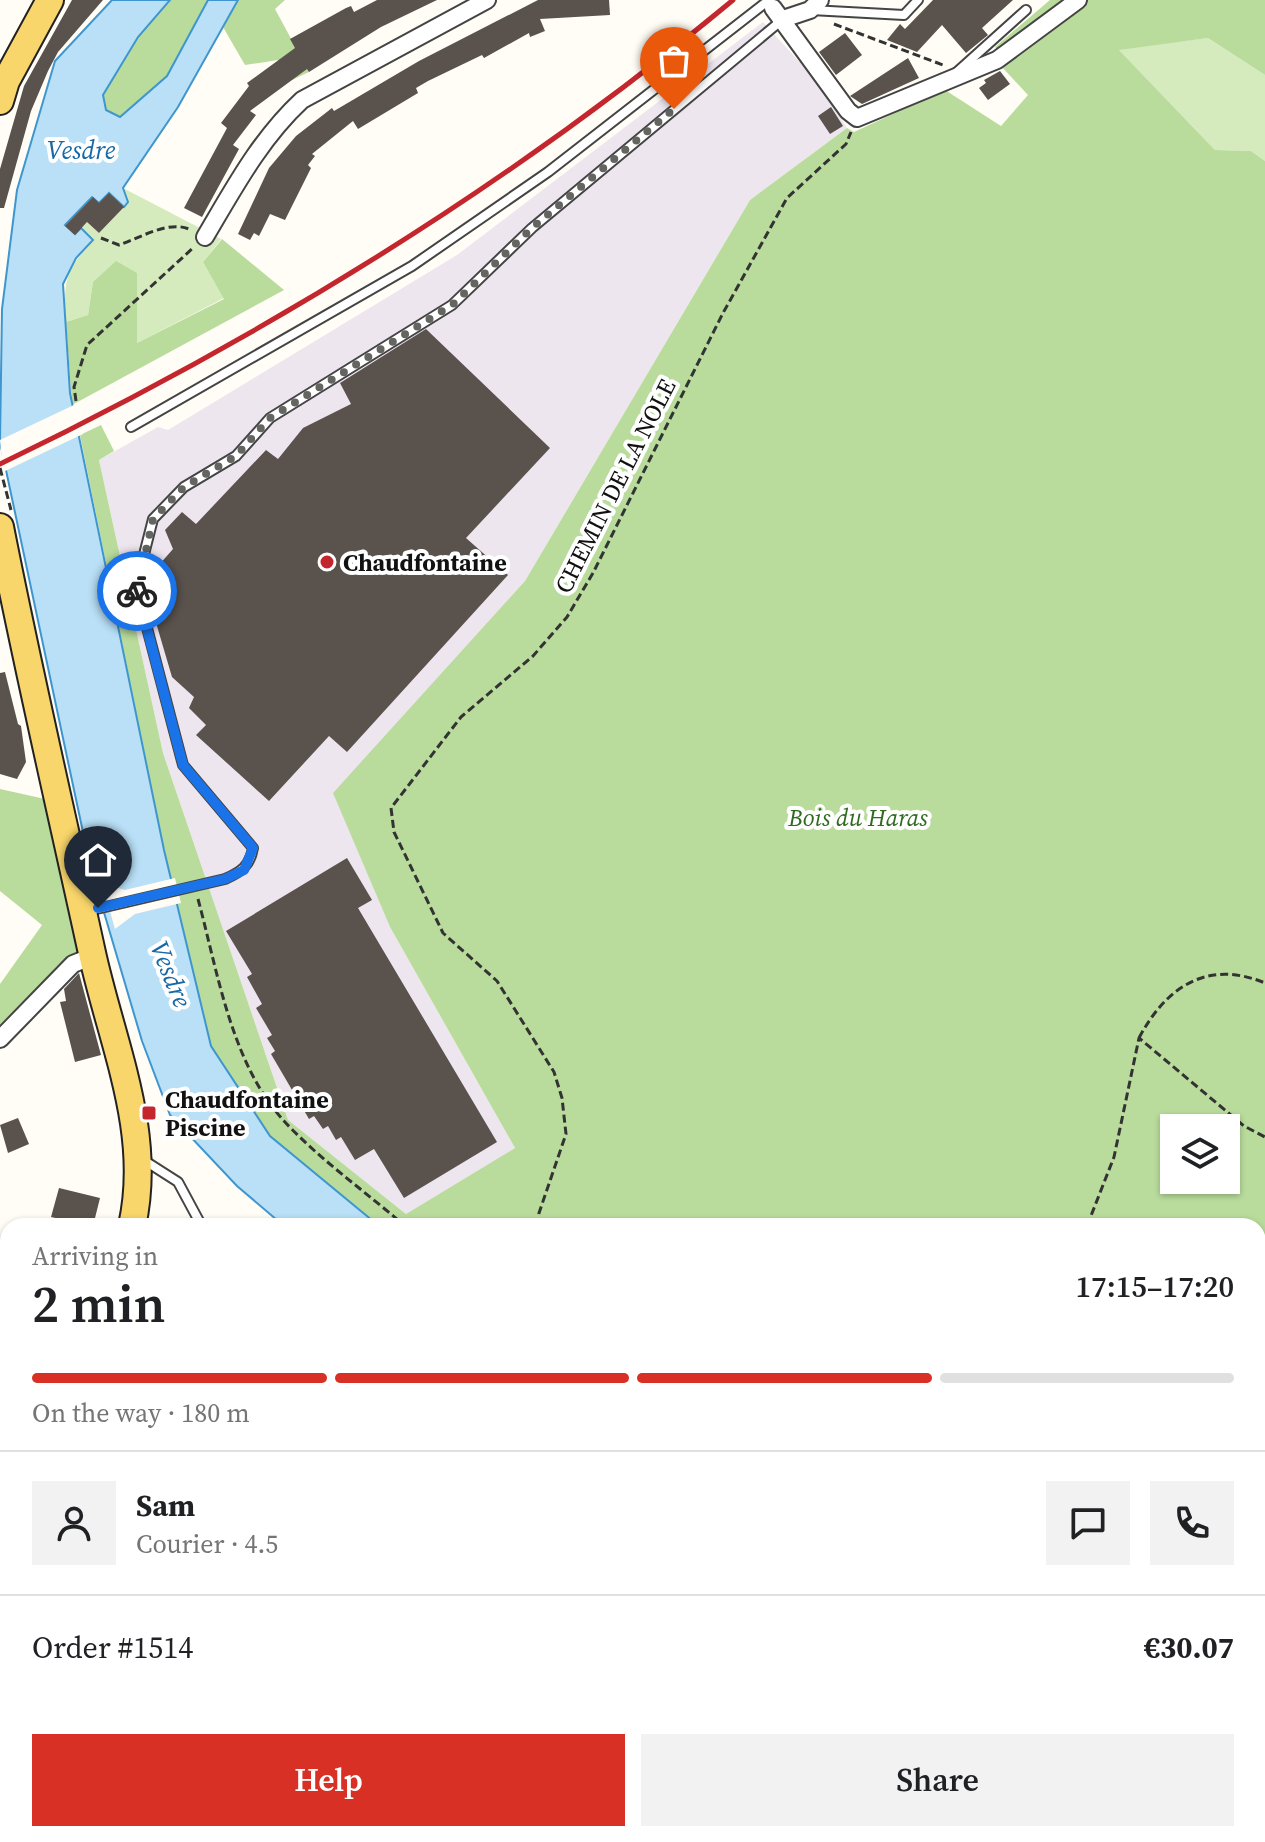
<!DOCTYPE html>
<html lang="en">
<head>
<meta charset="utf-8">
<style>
  :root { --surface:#fff; --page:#f2f2f2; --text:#202124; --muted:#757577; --line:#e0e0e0; --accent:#d93025 }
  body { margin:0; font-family:"Source Serif 4",serif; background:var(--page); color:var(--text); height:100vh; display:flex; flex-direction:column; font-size:30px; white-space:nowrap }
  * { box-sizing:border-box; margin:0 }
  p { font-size:26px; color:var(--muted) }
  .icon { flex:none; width:44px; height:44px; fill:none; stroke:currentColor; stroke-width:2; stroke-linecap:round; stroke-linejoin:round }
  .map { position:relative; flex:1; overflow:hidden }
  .panel { position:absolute; left:0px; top:1218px; width:1266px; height:624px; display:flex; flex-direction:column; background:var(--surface); border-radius:24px 24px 0 0; box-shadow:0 2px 6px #0004 }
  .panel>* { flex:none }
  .fabs { position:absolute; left:1160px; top:1114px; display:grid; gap:16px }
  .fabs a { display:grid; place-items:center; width:80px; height:80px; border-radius:0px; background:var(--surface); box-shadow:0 2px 6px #0004; font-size:40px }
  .pin { position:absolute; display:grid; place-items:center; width:68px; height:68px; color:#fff; margin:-82px -34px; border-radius:50% 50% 50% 0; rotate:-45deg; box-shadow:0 0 8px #0007 }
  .pin .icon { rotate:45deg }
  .courier { position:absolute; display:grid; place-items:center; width:80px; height:80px; margin:-40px; border:6px solid #1a73e8; border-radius:50%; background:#fff; color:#222; box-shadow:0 2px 10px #0007 }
  .headline em { font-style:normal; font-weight:600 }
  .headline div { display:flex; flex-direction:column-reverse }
  .headline { display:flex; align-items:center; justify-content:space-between; height:136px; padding:0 32px }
  h1 { font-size:52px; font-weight:600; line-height:60px }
  .bar { display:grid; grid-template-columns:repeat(4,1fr); gap:12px 8px; align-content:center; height:96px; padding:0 32px }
  .bar i { height:10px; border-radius:6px; background:var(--line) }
  .bar .active { background:var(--accent) }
  .bar p { grid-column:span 4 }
  .line { display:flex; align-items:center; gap:20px; padding:0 32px; border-top:2px solid var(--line) }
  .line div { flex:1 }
  .round { display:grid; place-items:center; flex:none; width:84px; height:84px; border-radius:0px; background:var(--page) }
  .cta { display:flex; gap:16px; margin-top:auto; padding:16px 32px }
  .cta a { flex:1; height:92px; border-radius:0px; background:var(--accent); color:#fff; font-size:32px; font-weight:600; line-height:92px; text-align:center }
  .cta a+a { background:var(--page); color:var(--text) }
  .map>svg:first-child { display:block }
  .industrial { fill:#eee6ef }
  .green { fill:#d5ebbd }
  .forest { fill:#b9dc9c; fill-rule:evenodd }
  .water { fill:#b9e0f7; stroke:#3f96cf; stroke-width:2 }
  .pier { fill:#fffdf5 }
  .building { fill:#5a524d }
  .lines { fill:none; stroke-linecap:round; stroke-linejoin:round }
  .lane-casing { stroke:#444; stroke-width:12 }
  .street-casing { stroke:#444; stroke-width:20 }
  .primary-casing { stroke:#222; stroke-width:30 }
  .path { stroke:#333; stroke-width:3; stroke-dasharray:8 4; stroke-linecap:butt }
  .lane { stroke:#fff; stroke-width:8 }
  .street { stroke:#fff; stroke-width:16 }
  .primary { stroke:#f9d66b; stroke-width:26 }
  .rail { stroke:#c4262e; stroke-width:5 }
  .done { stroke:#646461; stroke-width:8; stroke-dasharray:0 14.4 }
  .route { stroke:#1a73e8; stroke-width:10 }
  .poi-dot { fill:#c4262e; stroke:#fff; stroke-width:3 }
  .labels { text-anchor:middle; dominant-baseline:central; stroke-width:8; stroke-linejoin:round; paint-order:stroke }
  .street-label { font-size:24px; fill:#111; stroke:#fff }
  .poi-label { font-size:24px; font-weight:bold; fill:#111; stroke:#fff; text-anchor:start }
  .park-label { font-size:24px; font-style:italic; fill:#2f6b1f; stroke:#fff }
  .water-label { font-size:26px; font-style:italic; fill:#1768a6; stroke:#fff }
</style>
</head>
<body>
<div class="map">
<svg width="1265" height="1842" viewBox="0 0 1265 1842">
  <rect width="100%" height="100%" fill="#fffdf5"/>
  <path class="industrial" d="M763 22 816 80 847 128 750 200 525 581 334 793 390 927 515 1148 406 1214 288 1120 163 753 99 460 158 427 168 430 457 255Z"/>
  <path class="green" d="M1208 38 1265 75V161L1251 151 1215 150 1118 49Z
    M123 188 221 239 203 262 224 298 137 343 93 282 88 315 66 322C63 282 65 270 93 240L81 228 87 222 99 233 128 203Z"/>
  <path class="forest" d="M170 0H208L167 76 120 117 106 110 103 95 138 37Z
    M238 0H285L275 9 309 72 292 80 278 60 245 65 223 27Z
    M1050 0H1063L1000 52 995 47Z
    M1087 0H1265V75L1208 38 1119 50 1215 150 1251 151 1265 161V1842H25L39 1834H1258V1226H379L270 1136 211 1046 164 850 80 435 101 425 114 451 99 460 163 753 288 1120 406 1214 515 1148 390 927 333 793 525 581 750 200 847 128 854 132 945 90 1001 126 1028 95 1001 66ZM1174 1128H1226V1180H1174Z
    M222 239 284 290 72 405 66 322 88 315 93 282 116 261 137 273V343L224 299 203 262Z
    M0 789 45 799 81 960 0 1041V984L42 925 0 891Z
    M0 1507 8 1515V1706L0 1693Z"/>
  <path class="water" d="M112 0H170L138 37 103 95 106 110 120 117 167 76 208 0H238L178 107 123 188 128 202 124 207 109 193 99 203 92 197 65 225 75 234 81 228 93 240 76 258 63 284 70 393 164 850 211 1046 270 1136 379 1226H284L237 1186 170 1115 142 1041 90 865 0 442 2 309 17 190 55 61Z
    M0 1428 8 1436V1515L0 1507Z"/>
  <path class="pier" d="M76 404 83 434 3 472 0 440Z
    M175 878 181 903 135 914 115 929 102 883 125 890Z"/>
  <path class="building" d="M72 0H103L58 52 48 71 31 111 4 208H0V169L24 86Z
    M377 0H437L381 27 309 72 307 69 250 111 256 115 233 145 239 149 202 217 184 208 227 128 221 123 249 86 247 83 295 48 290 39 346 8 351 6 354 12Z
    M538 0H609L610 15 540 19 545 31 530 37 529 33 484 58 482 55 428 81 416 88 418 93 358 129 353 121 312 154 315 156 308 165 311 168 285 220 270 214 259 236 254 233 250 240 238 234 269 168 296 136 332 108 334 111 419 61Z
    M933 0H1013L982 28 988 35 966 53 942 25 917 52 887 40 900 24 905 29Z
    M845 33 862 55 836 75 819 52Z
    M908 58 919 78 862 104 850 96Z
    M1000 71 1010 84 988 100 979 88 986 83 984 80Z
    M831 107 843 126 830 134 818 116Z
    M109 193 124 207 99 233 87 222 75 235 65 226 93 197 99 203Z
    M426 329 550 448 466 538 508 575 347 752 329 736 269 801 196 735 206 725 189 708 194 697 172 677 144 582 173 549 165 530 182 512 196 524 266 450 278 459 303 428 351 404 340 383Z
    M5 672 18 724 21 726 26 762 17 779 0 774V673Z
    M347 858 372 900 358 908 497 1142 404 1198 374 1149 355 1160 341 1137 336 1140 328 1126 323 1129 314 1116 309 1119 271 1054 275 1051 267 1038 272 1035 256 1008 262 1004 247 977 252 974 226 931Z
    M79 973 101 1055 75 1062 60 1002 66 1001 64 989Z
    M18 1118 29 1144 8 1153 0 1125Z
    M59 1188 100 1198 93 1226 51 1217Z"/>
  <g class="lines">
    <defs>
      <path id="lane" d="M811 10 904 15 918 0
        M957 72 1026 10
        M131 427 412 266 548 172 769 0
        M88 911 225 879C241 872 250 866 253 848L183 765 136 586 153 519 184 487 236 456 270 418 452 305 532 228 782 20
        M142 1159 178 1182 199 1221"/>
      <path id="street" d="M773 8 848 111 857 118 997 60 1078 0
        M783 19 810 10 820 0
        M205 237C234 188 260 139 302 100L487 0
        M0 1039 73 964 93 956
        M0 1288 8 1289"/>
      <path id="primary" d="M0 101 6 81 50 0
        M0 527C28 670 61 811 92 953 112 1044 153 1132 132 1226
        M0 1405 8 1398"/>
    </defs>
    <use href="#lane" class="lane-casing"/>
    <use href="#street" class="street-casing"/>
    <use href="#primary" class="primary-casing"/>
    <path class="path" d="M834 24 943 65
      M101 238 119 245C140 238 170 219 191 230
      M76 401 74 387 87 345 193 248
      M0 468 11 510
      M198 899C218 973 231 1063 284 1121 319 1159 366 1192 405 1226
      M1139 1038C1166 987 1207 959 1265 983
      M538 1226 539 1213 566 1134 562 1098 554 1072 497 981 443 933 394 832 391 808 461 717 533 656 567 617 593 573 723 313 787 198 846 144 851 132
      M1087 1226 1114 1157 1139 1038 1244 1126 1265 1137
      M1258 1383 1265 1385
      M1258 1415 1265 1420
      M0 1549 8 1556"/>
    <use href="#lane" class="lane"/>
    <use href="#street" class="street"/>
    <use href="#primary" class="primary"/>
    <path class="rail" d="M0 464C261 338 510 186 733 0"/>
  </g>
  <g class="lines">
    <path class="done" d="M137 591 153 519 184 487 236 456 270 418 452 305 532 228 674 109"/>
    <path class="route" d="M98 908 225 879 244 870 253 848 183 765 137 591"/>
  </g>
  <g class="poi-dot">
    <circle cx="327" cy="562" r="8"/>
    <rect x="141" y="1105" width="16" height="16" rx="4"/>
  </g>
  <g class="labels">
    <g class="street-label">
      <text transform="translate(615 486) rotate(-63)">CHEMIN DE LA NOLE</text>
    </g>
    <g class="poi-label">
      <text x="343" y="562">Chaudfontaine</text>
      <text x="165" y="1099">Chaudfontaine<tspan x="165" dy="28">Piscine</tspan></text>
    </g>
    <g class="park-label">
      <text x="858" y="817">Bois du Haras</text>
    </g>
    <g class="water-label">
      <text x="81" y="150">Vesdre</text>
      <text transform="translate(171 974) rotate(68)">Vesdre</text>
    </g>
  </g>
</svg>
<div class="fabs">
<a><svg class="icon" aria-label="layers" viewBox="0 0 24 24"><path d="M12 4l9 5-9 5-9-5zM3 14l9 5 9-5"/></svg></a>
</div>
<div class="pin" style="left:674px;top:109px;background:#ea580c"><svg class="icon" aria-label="bag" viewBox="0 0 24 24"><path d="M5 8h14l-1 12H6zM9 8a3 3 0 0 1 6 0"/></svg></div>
<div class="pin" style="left:98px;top:908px;background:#1f2937"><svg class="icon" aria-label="home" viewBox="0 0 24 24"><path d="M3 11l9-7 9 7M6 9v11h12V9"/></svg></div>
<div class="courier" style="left:137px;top:591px"><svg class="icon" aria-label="bike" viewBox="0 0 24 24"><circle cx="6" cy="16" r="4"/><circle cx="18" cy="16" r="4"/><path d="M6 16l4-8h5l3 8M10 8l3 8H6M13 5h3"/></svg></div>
<section class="panel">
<div class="headline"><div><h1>2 min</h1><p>Arriving in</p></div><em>17:15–17:20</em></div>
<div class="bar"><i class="active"></i><i class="active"></i><i class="active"></i><i></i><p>On the way · 180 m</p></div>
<div class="line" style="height:144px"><a class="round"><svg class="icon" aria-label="person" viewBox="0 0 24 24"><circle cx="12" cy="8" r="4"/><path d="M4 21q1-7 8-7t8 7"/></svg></a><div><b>Sam</b><p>Courier · 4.5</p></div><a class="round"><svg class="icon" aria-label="chat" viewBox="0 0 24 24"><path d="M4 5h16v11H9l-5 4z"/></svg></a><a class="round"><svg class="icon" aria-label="phone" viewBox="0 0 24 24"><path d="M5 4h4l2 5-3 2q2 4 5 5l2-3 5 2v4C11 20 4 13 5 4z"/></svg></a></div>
<div class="line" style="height:104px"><div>Order #1514</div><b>€30.07</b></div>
<div class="cta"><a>Help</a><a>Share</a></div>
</section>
</div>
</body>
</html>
